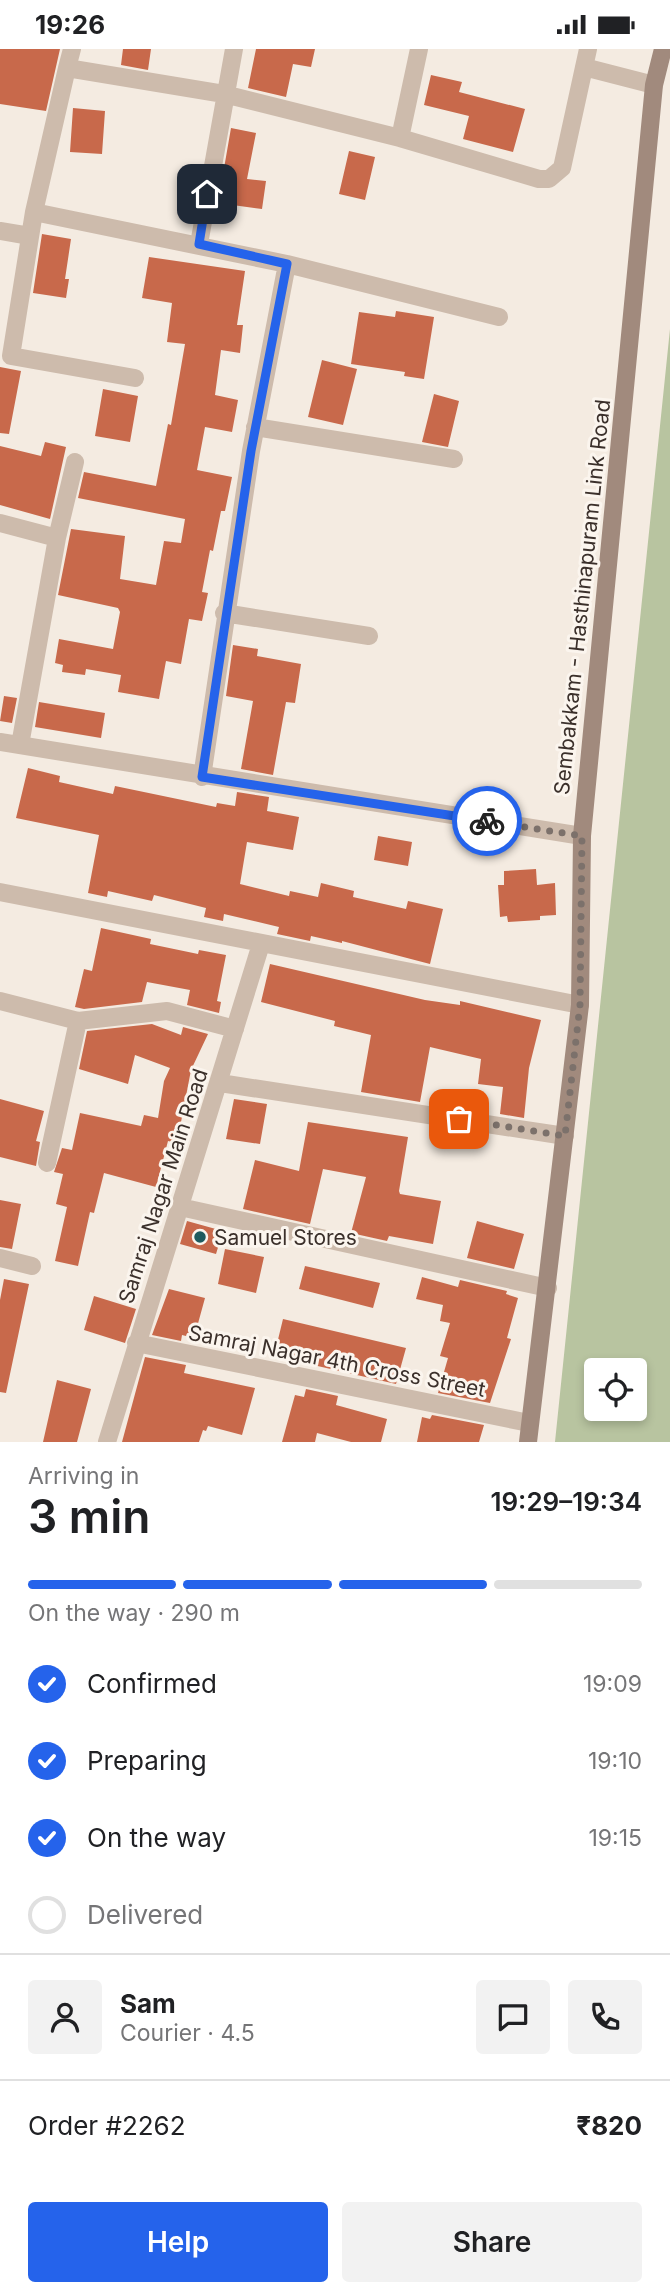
<!DOCTYPE html>
<html lang="en">
<head>
<meta charset="utf-8">
<style>
  :root { --surface:#fff; --page:#f2f2f2; --text:#202124; --muted:#757577; --line:#e0e0e0; --accent:#2563eb }
  body { margin:0; font-family:Inter,sans-serif; background:var(--page); color:var(--text); height:100vh; display:flex; flex-direction:column; font-size:26px; white-space:nowrap }
  * { box-sizing:border-box; margin:0 }
  p { font-size:23px; color:var(--muted) }
  .icon { flex:none; width:38px; height:38px; fill:none; stroke:currentColor; stroke-width:2; stroke-linecap:round; stroke-linejoin:round }
  .map { position:relative; height:1393px; overflow:hidden }
  .drawer { display:flex; flex-direction:column; background:var(--surface); flex:1 }
  .drawer>* { flex:none }
  .fabs { position:absolute; left:584px; top:1309px; display:grid; gap:14px }
  .fabs a { display:grid; place-items:center; width:63px; height:63px; border-radius:7px; background:var(--surface); box-shadow:0 4px 10px #0003; font-size:35px }
  .pin { position:absolute; display:grid; place-items:center; width:60px; height:60px; color:#fff; margin:-30px; border-radius:14px; box-shadow:0 4px 10px #0006 }
  .courier { position:absolute; display:grid; place-items:center; width:70px; height:70px; margin:-35px; border:5px solid #2563eb; border-radius:50%; background:#fff; color:#222; box-shadow:0 2px 9px #0007 }
  .headline em { font-style:normal; font-weight:600 }
  .headline div { display:flex; flex-direction:column-reverse }
  .headline { display:flex; align-items:center; justify-content:space-between; height:119px; padding:0 28px }
  h1 { font-size:46px; font-weight:600; line-height:52px }
  .bar { display:grid; grid-template-columns:repeat(4,1fr); gap:10px 7px; align-content:center; height:84px; padding:0 28px }
  .bar i { height:9px; border-radius:5px; background:var(--line) }
  .bar .selected { background:var(--accent) }
  .bar p { grid-column:span 4 }
  .line { display:flex; align-items:center; gap:18px; padding:0 28px; border-top:2px solid var(--line) }
  .line div { flex:1 }
  .round { display:grid; place-items:center; flex:none; width:74px; height:74px; border-radius:7px; background:var(--page) }
  ol { padding:0 28px; list-style:none }
  li { display:flex; align-items:center; gap:21px; height:77px }
  li p { margin-inline-start:auto }
  li .icon { padding:7px; border-radius:50%; background:var(--accent); color:#fff; stroke-width:4 }
  li:last-child { color:var(--muted) }
  li i { width:38px; height:38px; border:4px solid var(--line); border-radius:50% }
  .action { display:flex; gap:14px; margin-top:auto; padding:14px 28px }
  .action a { flex:1; height:80px; border-radius:7px; background:var(--accent); color:#fff; font-size:28px; font-weight:600; line-height:80px; text-align:center }
  .action a+a { background:var(--page); color:var(--text) }
  .status { display:flex; justify-content:space-between; align-items:center; height:49px; padding:0 35px; background:var(--surface); direction:ltr }
  .status svg { height:19px; fill:currentColor }
  .map>svg:first-child { display:block }
  .green { fill:#b8c4a0; fill-rule:evenodd }
  .building { fill:#c8694b }
  .lines { fill:none; stroke-linecap:round; stroke-linejoin:round }
  .street { stroke:#cdbbac; stroke-width:18 }
  .secondary { stroke:#a18a7d; stroke-width:18 }
  .done { stroke:#7c716b; stroke-width:7; stroke-dasharray:0 12.6 }
  .route { stroke:#2563eb; stroke-width:9 }
  .poi-dot { fill:#1f5a5e; stroke:#fbf5ee; stroke-width:2.5 }
  .labels { text-anchor:middle; dominant-baseline:central; stroke-width:6; stroke-linejoin:round; paint-order:stroke }
  .street-label { font-size:21px; fill:#3b302b; stroke:#fbf5ee }
  .poi-label { font-size:21px; fill:#3b302b; stroke:#fbf5ee; text-anchor:start }
</style>
</head>
<body>
<div class="status"><b>19:26</b><svg viewBox="0 0 49 12"><path d="M0 12V9h3v3zM5 12V6h3v6zM10 12V3h3v9zM15 12V0h3v12zM26 1h20v11H26zM47 4h2v5h-2z"/></svg></div>
<div class="map">
<svg width="670" height="1393" viewBox="0 0 670 1393">
  <rect width="100%" height="100%" fill="#f4ebe1"/>
  <path class="green" d="M670 280V1393H555ZM597 1321H635V1360H597Z"/>
  <path class="building" d="M0 0H60L46 62 0 55Z
    M123 0H151L148 21 121 16Z
    M256 0H315L311 18 293 15 286 48 248 39Z
    M431 26 462 33 459 43 525 60 513 103 463 90 469 67 424 56Z
    M73 59 105 62 102 105 70 103Z
    M231 79 256 84 247 130 266 132 262 160 218 154Z
    M349 102 375 108 365 151 339 145Z
    M42 185 71 190 65 230H69L66 249 33 244Z
    M149 208 245 222 237 276H243L240 304 221 301 215 346 238 351 232 383 205 378 197 421 232 428 225 462H221L213 502 210 501 202 543 208 544 202 572 189 570 181 615 166 612 159 650 118 643 121 626 86 620 85 626 62 623 63 616 55 614 59 590 113 600 120 563 118 559 58 546 71 480 125 487 120 530 156 536 164 492 181 494 185 470 78 449 84 423 156 437 168 375 171 376 185 295 167 293 172 254 142 249Z
    M396 262 434 268 424 330 404 327 405 323 351 315 359 263 395 268Z
    M322 311 357 320 343 376 308 368Z
    M0 318 21 322 9 385 0 384Z
    M103 340 138 347 130 393 95 387Z
    M434 345 459 352 448 398 422 393Z
    M45 393 66 398 50 470 0 456V397L41 407Z
    M233 596 258 600 257 607 301 615 295 654 286 653 273 726 241 720 253 652 226 647Z
    M4 647 17 649 12 674 0 672Z
    M39 653 105 664 101 689 35 678Z
    M28 719 60 727 59 733 113 745 115 737 216 758 217 754 235 757 237 743 269 748 267 762 299 768 293 801 247 793 240 835 289 847 290 842 318 848 321 834 354 842 353 848 406 860 408 852 443 860 430 915 342 892V894L311 887 310 892 277 885 279 878 224 865 223 872 204 868 206 859 154 846 152 852 108 842 107 848 88 844 99 786 16 769Z
    M378 787 412 793 408 817 374 811Z
    M536 820 537 836 555 834 556 866 540 867V871L508 873 507 867 500 868 498 836H504V822Z
    M101 879 151 890 150 895 198 905 199 901 226 906 217 952 221 953 219 964 187 956 190 941 147 933 142 953 84 960 75 958 84 920 92 922Z
    M270 915 425 951 460 956V952L541 971 529 1019 524 1069 500 1065 503 1038 478 1035 481 1010 430 998 420 1053 361 1043 371 986 334 977 335 972 261 953Z
    M152 975 181 986 183 978 208 985 191 1021 177 1094 168 1092 156 1138 104 1124 94 1164 90 1163 78 1217 55 1212 67 1158 56 1155 63 1125 54 1123 62 1099 72 1101 80 1064 141 1077 144 1066 158 1069 164 1032 170 1019 135 1006 128 1035 79 1020 87 982Z
    M0 1050 44 1062 36 1092 40 1093 36 1117 0 1108Z
    M234 1050 267 1055 260 1095 226 1090Z
    M308 1073 408 1088 399 1142 400 1145 441 1152 433 1195 389 1187 387 1192 351 1184 366 1128 323 1120 310 1175 243 1160 255 1111 299 1122Z
    M0 1151 21 1155 12 1200 0 1198Z
    M187 1172 223 1182 216 1205 180 1195Z
    M477 1172 524 1185 514 1220 467 1209Z
    M225 1200 264 1208 256 1244 218 1235Z
    M305 1217 380 1234 373 1259 299 1240Z
    M422 1228 458 1238 460 1231 507 1242 506 1245 518 1249 507 1289 511 1290 490 1354 438 1344 448 1309 440 1307 450 1274 440 1272 443 1256 416 1250Z
    M4 1230 29 1235 6 1344 0 1343V1251Z
    M169 1240 205 1249 194 1289 182 1286 181 1292 152 1286Z
    M94 1247 136 1260 125 1294 84 1281Z
    M283 1270 406 1299 396 1335 274 1307Z
    M145 1308 186 1316 184 1324 255 1339 242 1386 208 1377 206 1382 203 1381 199 1393H122Z
    M57 1331 91 1340 77 1393H43Z
    M306 1340 338 1347 336 1356 387 1370 381 1393H351L317 1384 315 1393H282L295 1346 304 1348Z
    M432 1366 484 1376 479 1393H417L422 1368 430 1370Z"/>
  <g class="lines">
    <path class="street" d="M72 0 67 19 224 45 400 89 539 130H549L562 119 588 0
      M584 18 654 36
      M67 19 34 163 11 307 135 329
      M400 89 419 0
      M34 163 287 215 499 268
      M0 182 30 187
      M199 195 234 0
      M255 378 454 410
      M0 474 57 489
      M224 564 369 587
      M0 693 582 787
      M20 696 57 489 75 413
      M202 728 251 402 287 215
      M0 843 580 956
      M0 952 78 972 167 962 235 980
      M220 1034 565 1087
      M47 1114 78 972
      M180 1158 548 1239
      M0 1209 32 1217
      M136 1294 529 1374
      M107 1393 261 895"/>
    <path class="secondary" d="M528 1393 580 956 582 787 654 36 663 0"/>
  </g>
  <g class="lines">
    <path class="done" d="M459 1070 565 1087 580 956 582 787 487 772"/>
    <path class="route" d="M207 145 199 195 287 215 251 402 202 728 487 772"/>
  </g>
  <circle class="poi-dot" cx="200" cy="1188" r="7"/>
  <g class="labels">
    <g class="street-label">
      <text transform="translate(582 548) rotate(-84)">Sembakkam - Hasthinapuram Link Road</text>
      <text transform="translate(163 1137) rotate(-72)">Samraj Nagar Main Road</text>
      <text transform="translate(337 1312) rotate(11)">Samraj Nagar 4th Cross Street</text>
    </g>
    <g class="poi-label">
      <text x="214" y="1188">Samuel Stores</text>
    </g>
  </g>
</svg>
<div class="fabs">
<a><svg class="icon" aria-label="locate" viewBox="0 0 24 24"><circle cx="12" cy="12" r="6"/><path d="M12 2v4M12 18v4M2 12h4M18 12h4"/></svg></a>
</div>
<div class="pin" style="left:459px;top:1070px;background:#ea580c"><svg class="icon" aria-label="bag" viewBox="0 0 24 24"><path d="M5 8h14l-1 12H6zM9 8a3 3 0 0 1 6 0"/></svg></div>
<div class="pin" style="left:207px;top:145px;background:#1f2937"><svg class="icon" aria-label="home" viewBox="0 0 24 24"><path d="M3 11l9-7 9 7M6 9v11h12V9"/></svg></div>
<div class="courier" style="left:487px;top:772px"><svg class="icon" aria-label="bike" viewBox="0 0 24 24"><circle cx="6" cy="16" r="4"/><circle cx="18" cy="16" r="4"/><path d="M6 16l4-8h5l3 8M10 8l3 8H6M13 5h3"/></svg></div>
</div>
<section class="drawer">
<div class="headline"><div><h1>3 min</h1><p>Arriving in</p></div><em>19:29–19:34</em></div>
<div class="bar"><i class="selected"></i><i class="selected"></i><i class="selected"></i><i></i><p>On the way · 290 m</p></div>
<ol>
<li><svg class="icon" aria-label="check" viewBox="0 0 24 24"><path d="M5 12l5 5 9-10"/></svg>Confirmed<p>19:09</p></li>
<li><svg class="icon" aria-label="check" viewBox="0 0 24 24"><path d="M5 12l5 5 9-10"/></svg>Preparing<p>19:10</p></li>
<li><svg class="icon" aria-label="check" viewBox="0 0 24 24"><path d="M5 12l5 5 9-10"/></svg>On the way<p>19:15</p></li>
<li><i></i>Delivered</li>
</ol>
<div class="line" style="height:126px"><a class="round"><svg class="icon" aria-label="person" viewBox="0 0 24 24"><circle cx="12" cy="8" r="4"/><path d="M4 21q1-7 8-7t8 7"/></svg></a><div><b>Sam</b><p>Courier · 4.5</p></div><a class="round"><svg class="icon" aria-label="chat" viewBox="0 0 24 24"><path d="M4 5h16v11H9l-5 4z"/></svg></a><a class="round"><svg class="icon" aria-label="phone" viewBox="0 0 24 24"><path d="M5 4h4l2 5-3 2q2 4 5 5l2-3 5 2v4C11 20 4 13 5 4z"/></svg></a></div>
<div class="line" style="height:91px"><div>Order #2262</div><b>₹820</b></div>
<div class="action"><a>Help</a><a>Share</a></div>
</section>
</body>
</html>
